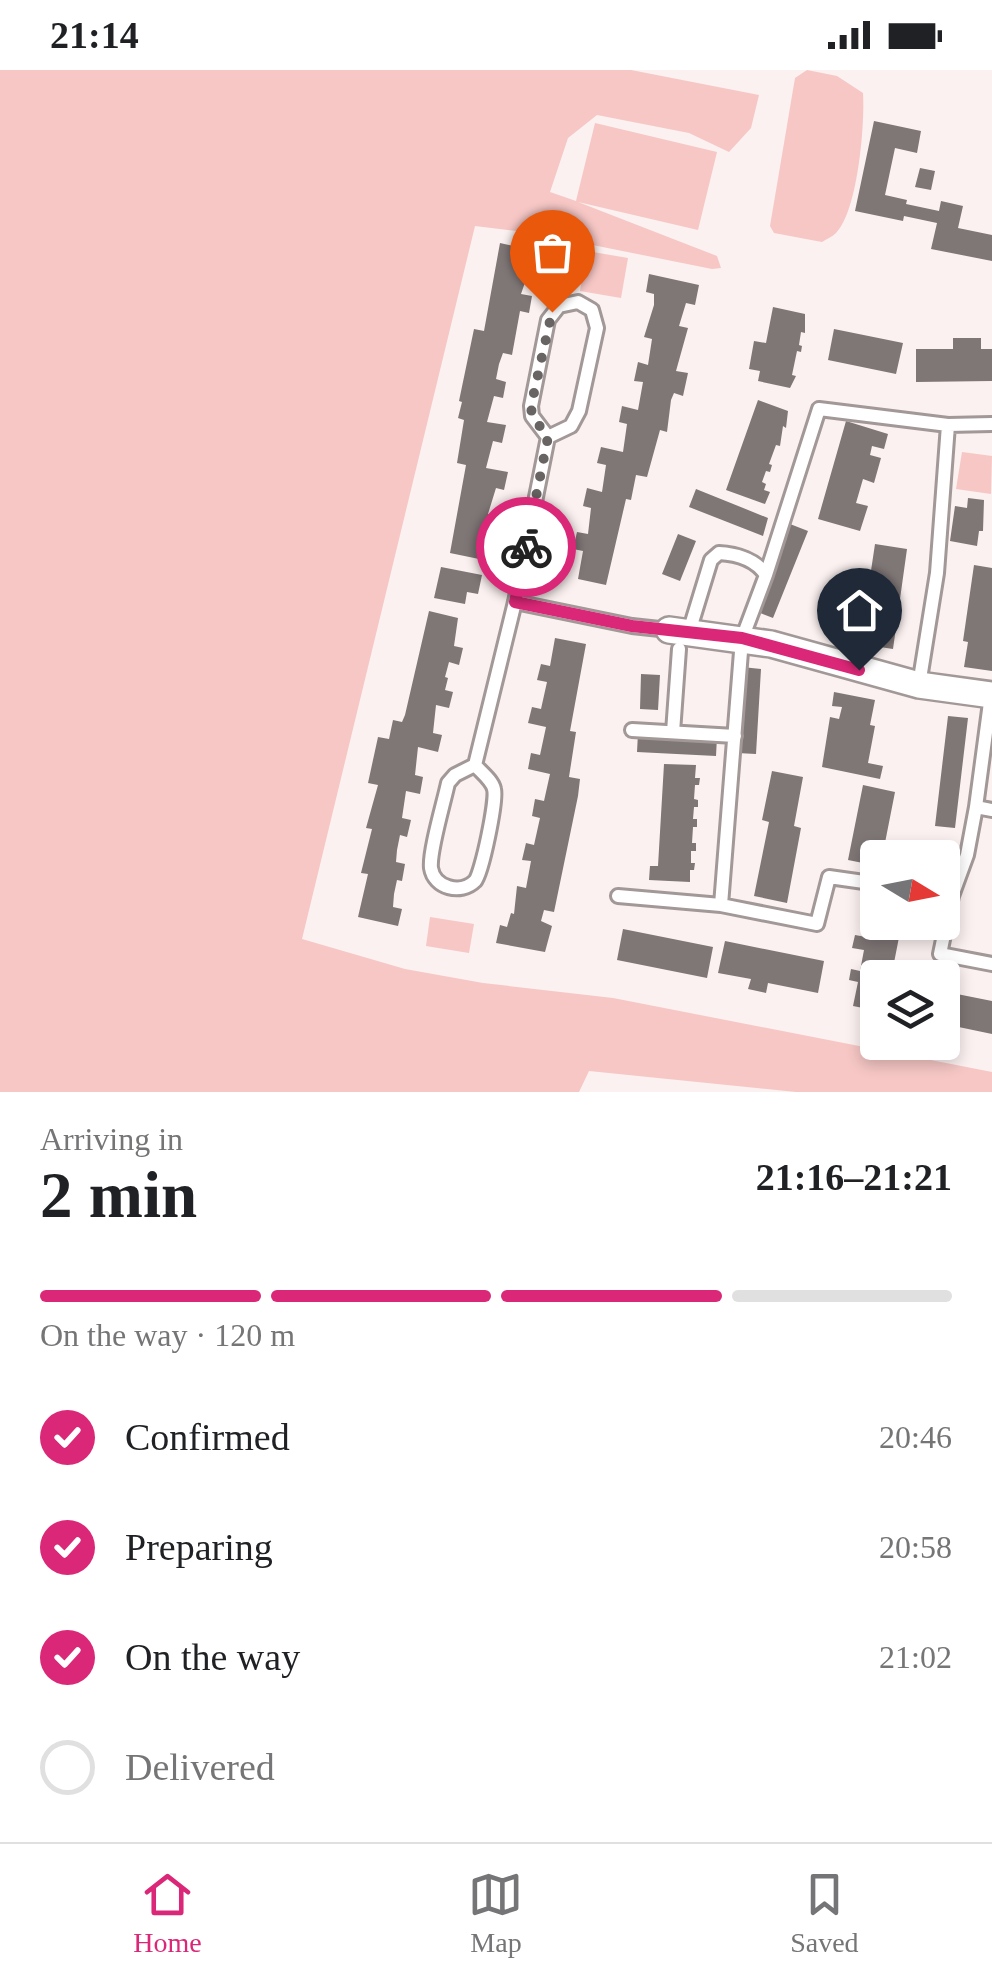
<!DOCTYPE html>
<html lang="en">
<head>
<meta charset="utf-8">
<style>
  :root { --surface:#fff; --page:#f6f6f6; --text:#202124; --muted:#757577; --line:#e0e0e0; --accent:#db2777 }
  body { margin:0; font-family:"Times New Roman",serif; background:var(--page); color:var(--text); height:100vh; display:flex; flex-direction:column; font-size:38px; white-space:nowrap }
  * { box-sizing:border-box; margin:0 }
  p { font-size:32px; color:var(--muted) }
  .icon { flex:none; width:55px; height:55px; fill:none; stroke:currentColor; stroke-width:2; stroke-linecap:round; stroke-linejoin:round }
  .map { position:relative; height:1022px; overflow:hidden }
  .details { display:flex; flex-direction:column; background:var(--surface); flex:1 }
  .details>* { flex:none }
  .needle { width:65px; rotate:100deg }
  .controls { position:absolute; left:860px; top:770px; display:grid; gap:20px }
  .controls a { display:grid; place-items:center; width:100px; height:100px; border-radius:10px; background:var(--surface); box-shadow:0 5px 15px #0003; font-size:50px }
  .pin { position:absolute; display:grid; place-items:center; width:85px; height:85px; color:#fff; margin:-102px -42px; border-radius:50% 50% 50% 0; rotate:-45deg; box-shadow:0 0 10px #0007 }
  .pin .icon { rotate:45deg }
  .courier { position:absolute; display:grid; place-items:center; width:100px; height:100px; margin:-50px; border:8px solid #db2777; border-radius:50%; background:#fff; color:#222; box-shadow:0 2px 12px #0007 }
  .overview em { font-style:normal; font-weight:600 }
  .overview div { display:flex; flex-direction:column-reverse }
  .overview { display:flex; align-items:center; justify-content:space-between; height:170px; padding:0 40px }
  h1 { font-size:65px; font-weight:600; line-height:75px }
  .bar { display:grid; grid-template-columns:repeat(4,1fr); gap:15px 10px; align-content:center; height:120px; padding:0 40px }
  .bar i { height:12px; border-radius:8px; background:var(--line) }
  .bar .selected { background:var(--accent) }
  .bar p { grid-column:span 4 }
  ol { padding:0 40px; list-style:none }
  li { display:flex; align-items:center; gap:30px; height:110px }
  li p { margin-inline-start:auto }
  li .icon { padding:10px; border-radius:50%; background:var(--accent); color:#fff; stroke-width:4 }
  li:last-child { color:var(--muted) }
  li i { width:55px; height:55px; border:5px solid var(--line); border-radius:50% }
  .status { display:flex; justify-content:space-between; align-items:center; height:70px; padding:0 50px; background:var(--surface); direction:ltr }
  .status svg { height:28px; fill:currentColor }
  .tab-bar { display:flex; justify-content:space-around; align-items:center; height:140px; border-top:2px solid var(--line); background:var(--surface); font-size:28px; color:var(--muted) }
  .tab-bar a { display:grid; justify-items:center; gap:5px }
  .tab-bar .selected { color:var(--accent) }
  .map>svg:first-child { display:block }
  .green { fill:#f6c7c5 }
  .building { fill:#7f7676 }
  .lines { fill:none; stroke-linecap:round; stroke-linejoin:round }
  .service-casing { stroke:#a19897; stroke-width:18 }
  .minor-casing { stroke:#a19897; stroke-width:30 }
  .service { stroke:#fff; stroke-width:12 }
  .minor { stroke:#fff; stroke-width:25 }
  .done { stroke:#696464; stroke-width:10; stroke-dasharray:0 18 }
  .route { stroke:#db2777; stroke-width:12 }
</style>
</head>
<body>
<div class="status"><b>21:14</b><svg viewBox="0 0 49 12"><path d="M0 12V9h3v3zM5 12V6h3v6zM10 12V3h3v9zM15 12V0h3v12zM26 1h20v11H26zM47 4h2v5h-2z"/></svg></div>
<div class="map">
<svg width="992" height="1022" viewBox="0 0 992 1022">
  <rect width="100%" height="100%" fill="#fbf1f0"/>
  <path class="green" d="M0 0H631L759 25 751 58 729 82 689 63 597 45 568 68 550 122 576 131 595 53 717 82 698 160 578 132 717 186 721 198 712 199 533 163 475 156 302 869 405 899 483 913 613 928 992 1002V1022H796L589 1001 579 1022H0Z
    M807 0 837 6 863 23C865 54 858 141 836 163 832 167 826 169 822 172L774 163 770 156 795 8Z
    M587 181 628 188 621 228 580 221Z
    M962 382 992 386 991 424 956 419Z
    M430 847 474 854 469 883 426 876Z"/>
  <path class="building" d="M874 51 921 61 917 83 895 78 885 125 907 130 906 134 939 141 941 131 963 136 958 158 992 165V191L931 179 937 153 904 146 903 151 855 141Z
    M920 98 935 101 931 120 915 117Z
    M500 173 542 182 538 199 530 198 521 224 532 226 529 243 520 241 512 285 503 283 499 294 496 309 506 312 503 328 494 326 487 352 506 355 502 373 493 371 486 398 508 402 504 420 496 418 488 444 499 446 495 463 487 461 479 489 450 483 466 395 457 393 464 350 458 348 462 332 459 331 474 259 484 261Z
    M649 204 699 215 695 235 686 233 679 256 688 258 676 301 688 303 683 326 674 323 671 330 667 362 660 360 647 407 636 405 631 430 626 429 606 515 578 509 583 481 573 479 577 462 588 464 591 438 583 436 587 418 602 422 606 395 597 393 601 377 623 382 627 354 619 352 622 336 638 340 643 312 634 311 638 292 648 295 652 269 644 267 654 235V224L646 222Z
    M773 237 805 244V263L801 262 799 275 802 276 801 282 797 281 792 305 796 306 790 318 758 311 760 301 749 299 754 271 766 273Z
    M834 259 903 273 896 304 828 290Z
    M953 268H981V279H992V311L916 312V279H953Z
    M758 330 788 341 786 358 783 356 780 376 776 375 769 394 772 395 770 402 766 401 762 412 766 414 764 420 770 422 765 434 726 420Z
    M846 351 888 364 884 379 872 376 870 385 881 388 874 413 863 409 856 433 868 436 860 461 818 449Z
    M696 419 768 448 763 466 689 437Z
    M968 428 984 430 983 461H979L977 476 950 471 955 436 967 438Z
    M790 454 808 461 773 548 755 541Z
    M678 464 696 471 680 511 662 504Z
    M875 474 907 479 893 579 860 574Z
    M974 495 992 498V601L964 597 968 572 963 571Z
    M441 497 482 505 478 524 467 522 465 534 434 528Z
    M429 541 458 548 454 576 463 578 459 595 449 592 445 607 448 608 445 620 453 622 449 638 436 635 433 663 442 665 438 682 418 677 415 705 423 707 420 724 406 721 402 748 411 750 407 767 400 765 397 780 396 792 405 794 402 811 397 810 394 824 393 837 402 839 398 856 358 847 368 804 361 803 372 759 366 758 378 715 368 713 378 667 389 669 393 650 402 652 405 645Z
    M555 568 586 574 570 661 576 662 569 707 580 709 578 726 554 842 544 840 541 851 552 856 545 882 496 873 500 855 507 857 511 843 514 844 517 816 526 818 531 791 522 790 526 773 534 775 540 748 532 746 535 729 544 731 550 704 528 699 531 683 540 685 546 657 528 653 532 637 541 639 547 612 537 610 541 594 550 596Z
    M742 597 761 599 756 684 737 683Z
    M641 604 660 605 658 640 640 639Z
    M834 622 875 630 870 655 875 656 868 693 883 696 880 709 822 697 830 647 839 649 842 637 832 636Z
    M948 646 968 648 955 758 935 756Z
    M638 663 717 667 716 686 637 682Z
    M664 694 696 695 695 708H700L699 715H695L694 729 698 730V737H694L693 749H697V757H693L692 773H696V781H691V793H695L694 800H690V812L649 810 650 796H658Z
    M772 701 803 707 794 756 801 758 787 833 754 826 769 752 762 750Z
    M863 715 895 722 882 788H878V796L848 790Z
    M876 822 878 852H902L891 908H878V941L853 936 858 912 849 910 851 899 860 901 864 880 852 878 855 865 866 867Z
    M623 859 713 877 707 908 617 890Z
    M725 871 824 891 818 923 768 913 766 923 748 919 751 909 718 903Z
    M942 921 992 931V964L949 955 947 967 942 966Z"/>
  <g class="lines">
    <defs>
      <path id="service" d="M948 355 992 354
        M766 505 819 339 948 355 937 503 919 615
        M515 532 632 556 669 560
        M689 562 711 490 719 483C737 484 756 490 766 505L742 569 721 835
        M991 625 976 737 992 740
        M632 660 735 666
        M673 662 679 579
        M475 695C481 702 492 710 494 719 497 730 482 803 475 811 461 825 434 818 431 798 429 782 444 732 448 713L455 705 475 695 515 532 548 367 571 356 579 341 597 258 592 240 578 232 559 236 548 250 531 336 532 346 548 367
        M942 825 952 826 940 884 992 894
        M618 826 721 835 817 854 829 807 878 814
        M952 826 967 785 976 737"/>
      <path id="minor" d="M669 560 771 574 919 615 992 625"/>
    </defs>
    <use href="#service" class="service-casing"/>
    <use href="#minor" class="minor-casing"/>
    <use href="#service" class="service"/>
    <use href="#minor" class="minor"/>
  </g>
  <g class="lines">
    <path class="done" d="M526 477 548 367 532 346 531 336 552 242"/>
    <path class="route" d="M526 477 515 532 632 556 742 568 859 600"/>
  </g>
</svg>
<div class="controls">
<a><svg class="needle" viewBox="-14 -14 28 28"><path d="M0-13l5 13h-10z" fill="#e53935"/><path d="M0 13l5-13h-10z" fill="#757577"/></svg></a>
<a><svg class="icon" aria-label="layers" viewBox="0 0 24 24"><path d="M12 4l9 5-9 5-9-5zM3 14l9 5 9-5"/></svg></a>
</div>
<div class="pin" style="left:552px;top:242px;background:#ea580c"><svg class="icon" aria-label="bag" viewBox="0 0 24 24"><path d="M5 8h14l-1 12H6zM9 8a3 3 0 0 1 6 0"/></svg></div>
<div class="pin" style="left:859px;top:600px;background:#1f2937"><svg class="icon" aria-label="home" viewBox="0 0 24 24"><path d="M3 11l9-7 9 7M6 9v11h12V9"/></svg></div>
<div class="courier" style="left:526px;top:477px"><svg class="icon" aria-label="bike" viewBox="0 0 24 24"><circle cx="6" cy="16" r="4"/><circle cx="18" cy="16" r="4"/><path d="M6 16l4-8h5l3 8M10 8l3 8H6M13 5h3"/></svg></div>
</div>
<section class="details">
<div class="overview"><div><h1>2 min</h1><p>Arriving in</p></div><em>21:16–21:21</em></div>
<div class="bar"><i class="selected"></i><i class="selected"></i><i class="selected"></i><i></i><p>On the way · 120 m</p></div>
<ol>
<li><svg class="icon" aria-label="check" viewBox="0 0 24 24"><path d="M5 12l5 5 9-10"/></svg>Confirmed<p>20:46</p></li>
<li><svg class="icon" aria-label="check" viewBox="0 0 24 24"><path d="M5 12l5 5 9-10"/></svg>Preparing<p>20:58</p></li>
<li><svg class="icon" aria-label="check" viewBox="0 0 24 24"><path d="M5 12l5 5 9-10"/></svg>On the way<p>21:02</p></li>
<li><i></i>Delivered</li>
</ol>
</section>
<nav class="tab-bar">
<a class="selected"><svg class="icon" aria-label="home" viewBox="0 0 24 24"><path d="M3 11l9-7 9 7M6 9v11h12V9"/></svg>Home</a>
<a><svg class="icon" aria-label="map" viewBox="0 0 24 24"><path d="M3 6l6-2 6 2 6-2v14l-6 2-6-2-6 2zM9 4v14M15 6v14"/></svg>Map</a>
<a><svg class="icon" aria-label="saved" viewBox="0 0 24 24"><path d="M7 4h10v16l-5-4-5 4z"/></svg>Saved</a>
</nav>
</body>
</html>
